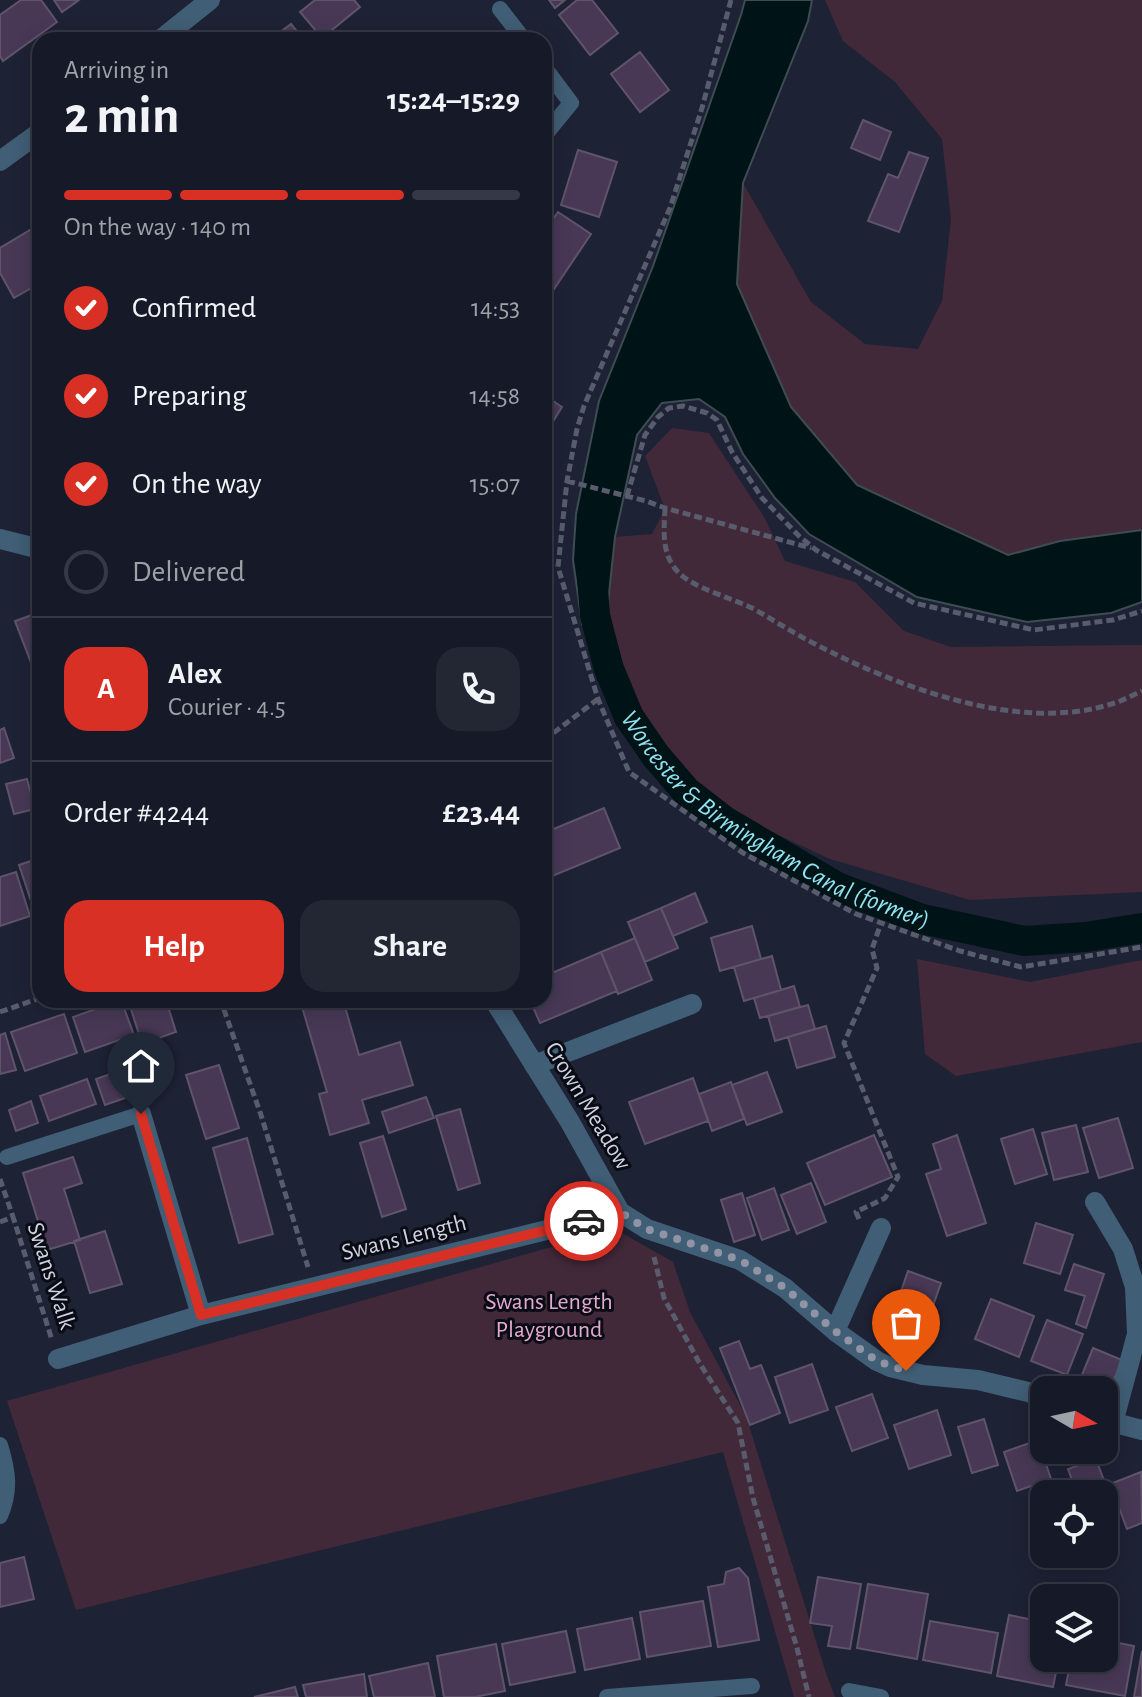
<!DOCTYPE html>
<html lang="en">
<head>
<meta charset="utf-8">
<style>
  :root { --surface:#161a28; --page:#232734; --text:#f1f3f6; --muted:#9ea1a8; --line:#353845; --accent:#d93025 }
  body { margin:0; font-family:"Alegreya Sans",sans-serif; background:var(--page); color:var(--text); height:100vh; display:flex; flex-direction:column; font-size:30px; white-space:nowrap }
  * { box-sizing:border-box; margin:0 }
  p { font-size:26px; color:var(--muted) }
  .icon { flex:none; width:44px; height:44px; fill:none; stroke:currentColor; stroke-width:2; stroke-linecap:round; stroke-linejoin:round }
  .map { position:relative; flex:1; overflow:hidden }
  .drawer { position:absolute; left:32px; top:32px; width:520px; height:976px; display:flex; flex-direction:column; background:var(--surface); border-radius:24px; box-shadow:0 4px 20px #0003,0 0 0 2px var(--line) }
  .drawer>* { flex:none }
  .needle { width:52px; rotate:99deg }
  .buttons { position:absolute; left:1030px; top:1376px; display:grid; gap:16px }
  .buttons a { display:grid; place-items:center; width:88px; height:88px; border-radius:16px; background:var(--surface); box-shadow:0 4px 20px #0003,0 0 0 2px var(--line); font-size:40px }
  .pin { position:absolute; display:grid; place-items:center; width:68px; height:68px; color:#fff; margin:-82px -34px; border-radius:50% 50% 50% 0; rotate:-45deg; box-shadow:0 0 8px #0007 }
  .pin .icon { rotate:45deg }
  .courier { position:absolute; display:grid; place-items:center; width:80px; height:80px; margin:-40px; border:6px solid #d93025; border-radius:50%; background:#fff; color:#222; box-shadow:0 2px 10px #0007 }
  .head em { font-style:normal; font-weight:700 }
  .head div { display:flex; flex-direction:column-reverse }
  .head { display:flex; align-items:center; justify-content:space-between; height:136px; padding:0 32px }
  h1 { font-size:52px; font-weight:700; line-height:60px }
  .bar { display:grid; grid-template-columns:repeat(4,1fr); gap:12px 8px; align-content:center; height:96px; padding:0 32px }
  .bar i { height:10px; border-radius:6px; background:var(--line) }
  .bar .current { background:var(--accent) }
  .bar p { grid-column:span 4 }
  .line { display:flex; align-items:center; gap:20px; padding:0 32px; border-top:2px solid var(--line) }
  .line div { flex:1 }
  .round { display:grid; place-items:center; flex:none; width:84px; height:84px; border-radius:24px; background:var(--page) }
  ol { padding:0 32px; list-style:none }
  li { display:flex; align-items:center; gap:24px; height:88px }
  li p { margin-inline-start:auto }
  li .icon { padding:8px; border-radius:50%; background:var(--accent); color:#fff; stroke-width:4 }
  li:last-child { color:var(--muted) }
  li i { width:44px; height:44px; border:4px solid var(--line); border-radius:50% }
  .primary-button { display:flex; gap:16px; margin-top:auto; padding:16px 32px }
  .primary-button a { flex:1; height:92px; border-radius:24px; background:var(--accent); color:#fff; font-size:32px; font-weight:700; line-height:92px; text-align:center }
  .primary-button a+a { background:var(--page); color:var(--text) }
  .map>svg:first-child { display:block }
  .green { fill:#422939 }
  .water { fill:#001317; stroke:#3e4c53; stroke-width:2 }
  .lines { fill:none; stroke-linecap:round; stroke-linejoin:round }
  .canal { stroke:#001317; stroke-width:30 }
  .building { fill:#483856; stroke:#5f546a; stroke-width:2 }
  .path { stroke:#585c6d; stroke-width:5; stroke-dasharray:8 4; stroke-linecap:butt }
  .service { stroke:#405e75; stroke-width:16 }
  .minor { stroke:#405e75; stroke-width:20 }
  .tertiary { stroke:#405e75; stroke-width:20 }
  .done { stroke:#9194a4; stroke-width:8; stroke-dasharray:0 14.4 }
  .route { stroke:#d93025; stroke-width:10 }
  .labels { text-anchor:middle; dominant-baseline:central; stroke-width:6; stroke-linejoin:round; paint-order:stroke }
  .street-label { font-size:24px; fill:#cfd2e0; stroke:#0a0c15 }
  .park-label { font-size:24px; fill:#e4a9ce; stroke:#0a0c15 }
  .water-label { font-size:26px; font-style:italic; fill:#90e4f2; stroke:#0a0c15 }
</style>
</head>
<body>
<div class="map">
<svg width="1142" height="1697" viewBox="0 0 1142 1697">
  <rect width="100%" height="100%" fill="#1e2235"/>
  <path class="green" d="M825 0H1142V530L1060 541 1008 555 857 485 791 407 737 284 743 183 811 302 865 344 918 349 942 301 951 219 942 139 895 82 843 41Z
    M672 428 709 433 764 517 785 561 855 582 904 631 951 647 1142 645V892L970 900 830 859 731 813 675 762 623 678 608 603 615 537 652 534 665 509 645 456Z
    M917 959 1030 982 1142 960V1042L956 1076 925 1054Z
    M615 1229 673 1262 690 1312 746 1416 826 1673 835 1697H794L723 1452 76 1610 7 1401Z"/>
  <path class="water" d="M745 0H812L808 21 743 183 737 284 791 407 857 485 1008 555 1060 541 1142 530V602L1111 613 1027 622 917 597 809 534 775 498 743 454 725 417 699 399 662 403 637 435 615 537 608 603 582 624 573 560 576 514 599 401 653 266 741 15Z"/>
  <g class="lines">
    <path class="canal" id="s1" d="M592 576 595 616 609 669 629 717 656 756 686 791 726 822 837 887 922 919 1024 941 1086 937 1142 928"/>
  </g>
  <path class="building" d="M21 0H41L57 22 3 61 0 56V15Z
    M54 0H79L62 12Z
    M315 0H354L360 7 322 38 300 12Z
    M549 0H565L555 8Z
    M577 0H592L618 33 590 55 559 15Z
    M291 24 304 40H270Z
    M495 32 501 40H485Z
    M640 52 669 90 640 112 611 74Z
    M863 120 891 132 880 160 851 148Z
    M578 150 617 162 599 217 561 205Z
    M909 152 928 158 899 232 868 221 888 174 898 178Z
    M558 212 591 234 544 304V232Z
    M40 224V283L14 298 0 273V248Z
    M544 395 562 407 544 436Z
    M40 612V686L15 621Z
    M4 728 14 758 0 763V730Z
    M27 779 35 809 14 814 6 784Z
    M604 808 620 848 545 879 544 833Z
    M40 858V905L33 907 19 865Z
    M16 872 30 916 0 926V877Z
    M695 893 707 922 673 936 661 908Z
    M661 908 678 948 645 962 628 922Z
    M752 926 761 959 720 971 711 938Z
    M635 938 652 980 618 994 601 952Z
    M601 952 617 991 540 1023 530 1000H544V975L545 976Z
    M772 956 781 990 744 1001 734 967Z
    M794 986 800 1007 760 1018 754 998Z
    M121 1000 134 1035 85 1052 73 1017Z
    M149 1000H166L176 1032 142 1044 130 1006Z
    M300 1000H343L359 1055 400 1042 413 1085 362 1100 369 1123 330 1135 319 1094 327 1092Z
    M808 1005 815 1029 775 1041 768 1016Z
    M64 1014 77 1053 25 1071 11 1032Z
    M826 1026 835 1057 797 1068 788 1037Z
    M5 1033 16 1070 0 1074V1035Z
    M219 1065 239 1128 206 1139 186 1075Z
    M133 1066 143 1092 105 1105 96 1079Z
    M767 1072 782 1112 747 1125 732 1085Z
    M693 1078 708 1121 645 1144 629 1102Z
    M87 1079 96 1104 49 1121 40 1096Z
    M731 1082 744 1119 712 1131 699 1094Z
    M426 1097 434 1118 389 1133 382 1112Z
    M31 1101 38 1123 16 1131 9 1110Z
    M460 1109 480 1183 458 1190 436 1116Z
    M1118 1118 1133 1168 1099 1178 1083 1128Z
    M1076 1125 1088 1172 1054 1180 1042 1133Z
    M1033 1129 1047 1174 1015 1184 1001 1139Z
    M874 1135 892 1177 825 1205 807 1163Z
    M957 1135 986 1223 947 1236 926 1174 941 1169 933 1144Z
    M383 1136 406 1209 382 1217 360 1143Z
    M247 1138 273 1234 239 1243 213 1148Z
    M73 1157 82 1183 64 1189 80 1240 47 1250 23 1173Z
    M811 1183 826 1222 797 1234 781 1195Z
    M774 1188 789 1230 762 1240 747 1198Z
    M742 1193 755 1235 734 1242 721 1200Z
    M1036 1223 1073 1235 1060 1274 1024 1263Z
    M105 1231 122 1284 90 1293 74 1241Z
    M1074 1264 1104 1274 1086 1328 1076 1324 1085 1296 1065 1290Z
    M908 1271 941 1283 922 1337 889 1326Z
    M991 1299 1034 1316 1019 1357 975 1339Z
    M1047 1320 1083 1334 1067 1375 1031 1361Z
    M739 1341 750 1369 761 1365 780 1413 750 1425 720 1348Z
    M1093 1348 1122 1360 1106 1399 1104 1398V1390H1085L1077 1387Z
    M812 1364 828 1410 790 1423 775 1377Z
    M872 1394 888 1438 852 1451 836 1407Z
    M937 1410 951 1455 909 1469 894 1425Z
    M984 1419 998 1465 972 1473 958 1427Z
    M1038 1440 1051 1479 1017 1491 1004 1452Z
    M1096 1459 1110 1497 1104 1499V1494H1077L1068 1469Z
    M1141 1472 1142 1523 1127 1529 1110 1484Z
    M24 1557 34 1599 0 1607V1563Z
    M739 1568 748 1578 759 1640 718 1647 708 1587 724 1584 726 1572Z
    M818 1577 861 1584 850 1649 828 1646 832 1626 810 1623Z
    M868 1584 928 1594 917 1659 857 1648Z
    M703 1601 711 1646 647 1657 640 1612Z
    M1009 1615 1044 1622V1658H1059L1053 1687 997 1676Z
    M632 1618 640 1659 585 1670 577 1629Z
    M930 1621 998 1633 991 1673 923 1660Z
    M566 1631 575 1672 510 1685 502 1644Z
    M1104 1640 1134 1646 1125 1696 1066 1685 1071 1658H1104Z
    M496 1644 505 1691 475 1697H444L437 1656Z
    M1142 1651V1697H1134Z
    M428 1663 435 1697H374L369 1676Z
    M364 1674 367 1697H306L303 1685Z
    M295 1687 298 1697H254Z"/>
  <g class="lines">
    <path class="path" d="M731 0 702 108 670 208 584 406 577 429 567 481 558 567 598 699 629 772 743 853 856 914 960 951 1021 967 1142 947
      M567 481 646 501 665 508 811 548
      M627 496 645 435 658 417 669 408 683 406 707 413 717 420 732 452 762 498 799 536 816 550 914 603 1034 630 1113 620 1142 611
      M665 508C664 531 661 554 678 572 693 588 732 598 754 609 775 621 795 634 817 645 898 687 1017 732 1108 705 1120 702 1131 696 1142 691
      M544 740 598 699
      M217 1000 222 1004 261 1115 308 1267
      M0 1012 40 998
      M0 1179 13 1217
      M859 1219 856 1212 885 1198 898 1177 844 1043 877 968 872 949 881 923
      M0 1222 13 1217 52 1340
      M654 1257 664 1298 700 1364 738 1423 753 1498 797 1648 809 1697"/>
    <path class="service" d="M500 9 524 40
      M544 67 571 103 544 136
      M7 1157 141 1114
      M0 1445C8 1471 11 1490 0 1516
      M849 1691 881 1697
      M607 1697 752 1686"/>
    <path class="minor" d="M0 539 40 549
      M494 1000 570 1122 620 1212 647 1229 740 1260 785 1288 835 1331 877 1361 890 1367 923 1375 978 1380 1028 1392 1044 1398
      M534 1065 692 1004
      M141 1114 201 1315
      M1095 1202 1123 1249 1135 1287 1137 1334 1113 1423
      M835 1331 881 1228
      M58 1359 201 1315 620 1212
      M1104 1420 1142 1430"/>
    <path class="tertiary" d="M160 40 210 0
      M0 161 40 132"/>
  </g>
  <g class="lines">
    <path class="done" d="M584 1221 620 1212 647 1229 740 1260 785 1288 835 1331 877 1361 906 1371"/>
    <path class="route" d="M141 1114 201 1315 584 1221"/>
  </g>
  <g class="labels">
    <g class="street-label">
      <text transform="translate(588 1106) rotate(59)">Crown Meadow</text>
      <text transform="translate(404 1238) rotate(-14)">Swans Length</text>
      <text transform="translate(51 1276) rotate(72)">Swans Walk</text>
    </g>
    <g class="park-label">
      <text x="549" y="1302">Swans Length<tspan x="549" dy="28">Playground</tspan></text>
    </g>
    <g class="water-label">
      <text stroke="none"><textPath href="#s1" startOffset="330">Worcester &amp; Birmingham Canal (former)</textPath></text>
    </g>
  </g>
</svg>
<div class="buttons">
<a><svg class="needle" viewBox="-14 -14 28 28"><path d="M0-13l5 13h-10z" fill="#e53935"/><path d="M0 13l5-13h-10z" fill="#9ea1a8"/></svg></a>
<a><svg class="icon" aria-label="locate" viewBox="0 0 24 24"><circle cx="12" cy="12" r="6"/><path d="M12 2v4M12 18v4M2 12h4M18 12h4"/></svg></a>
<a><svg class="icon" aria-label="layers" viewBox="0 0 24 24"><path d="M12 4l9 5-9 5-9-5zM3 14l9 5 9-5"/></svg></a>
</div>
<div class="pin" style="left:906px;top:1371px;background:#ea580c"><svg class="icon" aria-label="bag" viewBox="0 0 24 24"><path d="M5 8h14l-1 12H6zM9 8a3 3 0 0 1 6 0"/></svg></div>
<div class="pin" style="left:141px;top:1114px;background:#1f2937"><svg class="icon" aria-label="home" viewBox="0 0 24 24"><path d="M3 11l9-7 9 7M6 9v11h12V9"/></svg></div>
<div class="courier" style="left:584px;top:1221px"><svg class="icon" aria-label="car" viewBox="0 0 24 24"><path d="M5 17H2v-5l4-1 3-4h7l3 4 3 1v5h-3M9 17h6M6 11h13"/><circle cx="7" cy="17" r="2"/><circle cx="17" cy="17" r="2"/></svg></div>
<section class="drawer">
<div class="head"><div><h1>2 min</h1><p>Arriving in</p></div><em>15:24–15:29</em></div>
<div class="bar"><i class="current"></i><i class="current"></i><i class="current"></i><i></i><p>On the way · 140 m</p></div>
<ol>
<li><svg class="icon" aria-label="check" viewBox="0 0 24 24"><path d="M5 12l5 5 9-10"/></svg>Confirmed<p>14:53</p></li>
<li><svg class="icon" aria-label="check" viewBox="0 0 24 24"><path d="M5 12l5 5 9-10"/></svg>Preparing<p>14:58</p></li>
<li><svg class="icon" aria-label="check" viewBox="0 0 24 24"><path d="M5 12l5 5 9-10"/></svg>On the way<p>15:07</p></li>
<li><i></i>Delivered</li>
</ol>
<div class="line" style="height:144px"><b class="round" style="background:var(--accent);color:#fff">A</b><div><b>Alex</b><p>Courier · 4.5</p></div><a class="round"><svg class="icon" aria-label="phone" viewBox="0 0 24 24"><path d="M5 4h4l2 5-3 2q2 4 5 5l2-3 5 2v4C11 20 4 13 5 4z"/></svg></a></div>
<div class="line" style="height:104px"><div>Order #4244</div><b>£23.44</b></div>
<div class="primary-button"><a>Help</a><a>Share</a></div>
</section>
</div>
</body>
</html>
